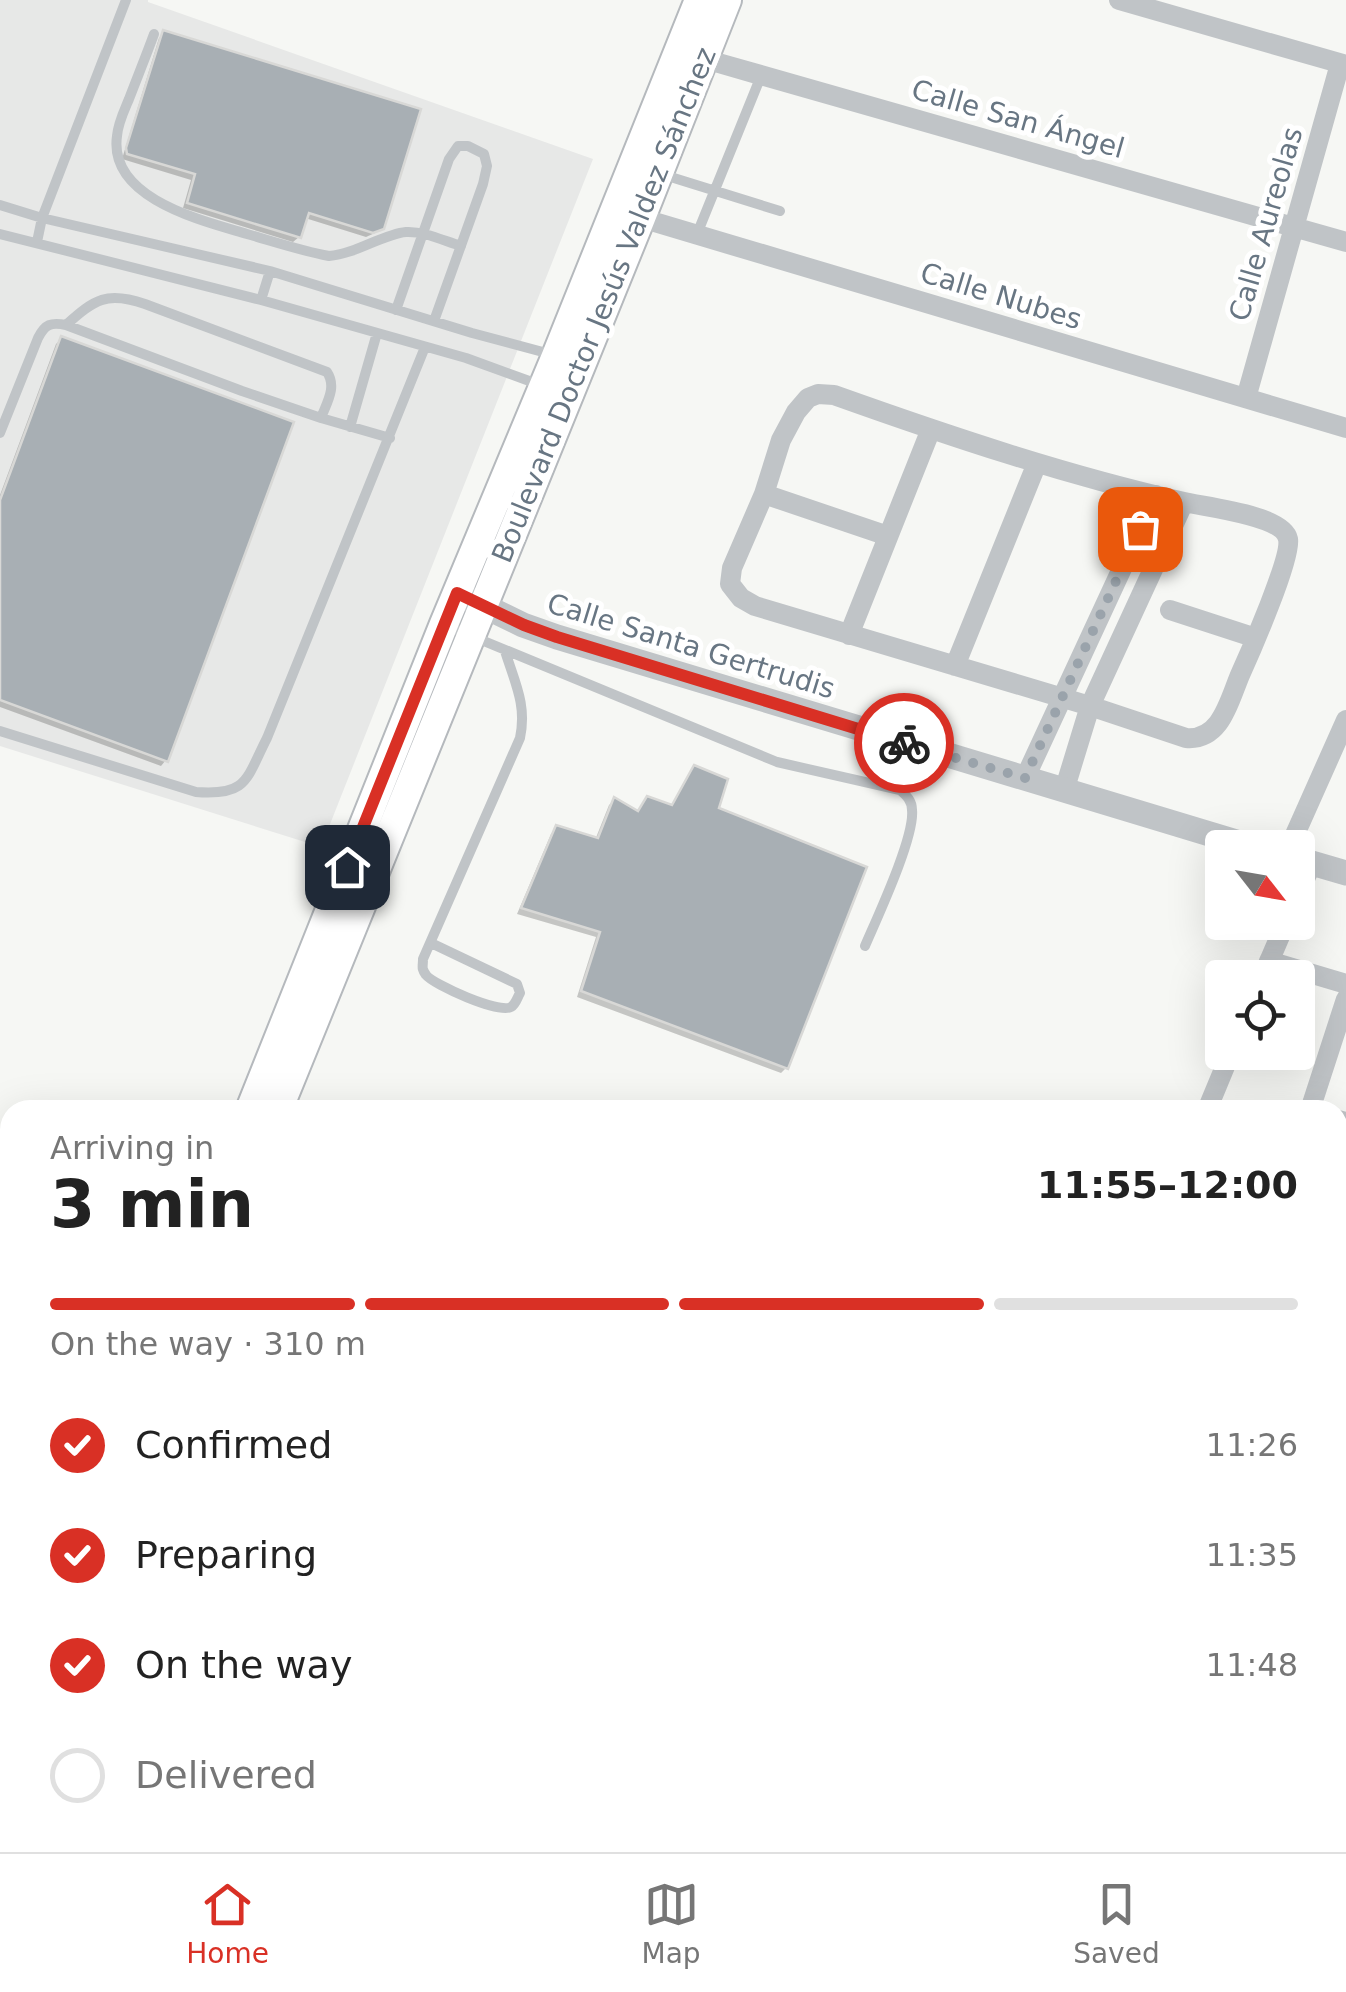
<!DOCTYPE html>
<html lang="en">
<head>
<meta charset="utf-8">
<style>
  :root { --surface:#fff; --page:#f6f6f6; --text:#222; --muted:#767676; --line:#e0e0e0; --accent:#d93025 }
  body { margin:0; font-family:"DejaVu Sans",sans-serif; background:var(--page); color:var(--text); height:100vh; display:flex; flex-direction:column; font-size:38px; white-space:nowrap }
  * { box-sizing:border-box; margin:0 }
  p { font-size:32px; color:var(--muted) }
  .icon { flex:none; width:55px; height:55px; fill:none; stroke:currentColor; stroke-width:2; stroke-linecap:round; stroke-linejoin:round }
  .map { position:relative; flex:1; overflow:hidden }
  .sheet { position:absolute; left:0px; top:1100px; width:1348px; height:752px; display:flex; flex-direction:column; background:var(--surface); border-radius:30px 30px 0 0; box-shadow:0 10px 40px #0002 }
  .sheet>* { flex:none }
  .needle { width:65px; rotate:121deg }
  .controls { position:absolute; left:1205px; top:830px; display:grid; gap:20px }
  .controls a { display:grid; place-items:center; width:110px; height:110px; border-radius:10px; background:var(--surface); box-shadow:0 10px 40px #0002; font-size:50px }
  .pin { position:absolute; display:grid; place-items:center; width:85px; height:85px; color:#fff; margin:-42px; border-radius:20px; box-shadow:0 5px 15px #0006 }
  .courier { position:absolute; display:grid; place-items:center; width:100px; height:100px; margin:-50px; border:8px solid #d93025; border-radius:50%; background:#fff; color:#222; box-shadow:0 2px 12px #0007 }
  .headline em { font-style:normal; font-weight:700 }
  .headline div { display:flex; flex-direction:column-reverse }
  .headline { display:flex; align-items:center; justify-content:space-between; height:170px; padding:0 50px }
  h1 { font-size:65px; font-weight:700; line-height:75px }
  .bar { display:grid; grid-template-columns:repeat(4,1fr); gap:15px 10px; align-content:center; height:120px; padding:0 50px }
  .bar i { height:12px; border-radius:8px; background:var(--line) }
  .bar .selected { background:var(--accent) }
  .bar p { grid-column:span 4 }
  ol { padding:0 50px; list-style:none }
  li { display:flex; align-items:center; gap:30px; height:110px }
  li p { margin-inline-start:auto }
  li .icon { padding:10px; border-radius:50%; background:var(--accent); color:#fff; stroke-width:4 }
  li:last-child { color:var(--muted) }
  li i { width:55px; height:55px; border:5px solid var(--line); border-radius:50% }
  .menu { display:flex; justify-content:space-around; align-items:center; height:140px; border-top:2px solid var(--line); background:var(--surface); font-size:28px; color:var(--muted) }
  .menu a { display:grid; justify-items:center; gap:5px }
  .menu .selected { color:var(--accent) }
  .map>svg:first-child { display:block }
  .built { fill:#e7e8e7 }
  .shadow { fill:#0003 }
  .building { fill:#a8afb4; stroke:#d8d8d6; stroke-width:2.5 }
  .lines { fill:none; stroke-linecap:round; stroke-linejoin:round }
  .secondary-casing { stroke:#b5b9bd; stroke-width:32 }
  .service { stroke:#c0c4c7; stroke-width:10 }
  .minor { stroke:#c0c4c7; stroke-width:20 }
  .tertiary { stroke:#c0c4c7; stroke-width:25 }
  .secondary { stroke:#fff; stroke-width:28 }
  .done { stroke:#9aa3ab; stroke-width:10; stroke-dasharray:0 18 }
  .route { stroke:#d93025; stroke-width:12 }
  .labels { text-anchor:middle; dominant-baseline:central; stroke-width:10; stroke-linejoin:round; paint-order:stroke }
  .street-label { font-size:28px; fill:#687683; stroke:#fff }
</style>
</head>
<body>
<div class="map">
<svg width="1346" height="1852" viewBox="0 0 1346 1852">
  <rect width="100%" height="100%" fill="#f6f7f4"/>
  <path class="built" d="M0 0H148V2L593 159 321 847 0 746Z"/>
  <path class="shadow" d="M164 33 382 227 375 233 366 237 305 218 299 237 293 242 183 208 191 180 122 159 159 38Z
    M61 339 166 760 161 766 0 707V495L56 344Z
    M689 773 716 810 786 1068 781 1073 577 997 596 937 517 914 551 834 557 828 595 840 609 805 614 800 637 813 671 807Z"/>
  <path class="building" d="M163 30 421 109 384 229 373 233 309 213 301 238 187 203 195 174 127 154 126 148Z
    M61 336 294 422 168 762 0 700V500Z
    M694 765 728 779 719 808 867 867 788 1069 581 991 600 932 521 908 556 825 598 838 614 797 638 811 647 796 672 805Z"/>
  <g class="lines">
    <defs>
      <path id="secondary" d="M250 1110 444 624 556 356 699 0
        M278 1110 641 218 727 0
        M0 1745 10 1711
        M0 1814 10 1782"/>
    </defs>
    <use href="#secondary" class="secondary-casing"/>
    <path class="service" d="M154 34C146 56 137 78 129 99 124 111 118 123 117 136 108 199 204 221 247 234 275 242 302 251 329 256 356 254 383 234 406 232 424 231 444 241 461 246
      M661 174 780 211
      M0 205 42 218 270 271 472 333 554 355
      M0 234 261 300 466 358 543 386
      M697 234 761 76
      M37 242 42 218 126 0
      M261 300 270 271
      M396 310 449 159 458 146H468L484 154 487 166 483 184 434 321
      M66 325C95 299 107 291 145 304L327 372C337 387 327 402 321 418
      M350 427 377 333
      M0 433 38 338C45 324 51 322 66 325L242 391 321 418 390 438
      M445 625 777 762 900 790C907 796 912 801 912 810 915 837 877 918 865 946
      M0 731 196 792C248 796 246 779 267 738L425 347
      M431 943 517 984 520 993C517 998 516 1004 511 1007 499 1014 434 985 426 975 421 968 423 967 423 959L520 738C527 705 515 683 505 651
      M0 1236 10 1239
      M0 1536 10 1539"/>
    <path class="minor" d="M1119 0 1346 65
      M698 50 703 57 715 62 1346 242
      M641 218 1346 428
      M818 394 834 395C949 436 1065 475 1184 502 1205 507 1283 515 1288 539 1292 557 1250 653 1240 675 1229 701 1221 741 1186 738L1090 706 755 606 741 598 730 584 732 568 764 494 781 440 796 412 808 398Z
      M1246 398 1340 64
      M764 494 888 536
      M1170 610 1256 638
      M849 635 931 429
      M955 666 1037 463
      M1025 778 1156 495
      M1064 791 1090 706 1184 502
      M1289 848 1346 720
      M1298 895 1312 863
      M1269 961 1346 984
      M1262 978 1286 922
      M1207 1110 1231 1052
      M1310 1110 1346 999
      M1338 1120 1346 1122
      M1338 1236 1346 1239
      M1338 1381 1346 1375
      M1338 1576 1346 1579
      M1338 1704 1346 1707
      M1338 1813 1346 1816
      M38 1842 60 1852
      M97 1842 122 1852
      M367 1842 381 1852
      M462 1852 464 1842
      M570 1852 573 1842
      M679 1852 682 1842
      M788 1852 790 1842
      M903 1852 906 1842
      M981 1852 984 1842
      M1065 1852 1067 1842
      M1173 1852 1176 1842
      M1281 1852 1283 1842"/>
    <path class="tertiary" d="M457 593 523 625 557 637 1256 848
      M1298 859 1346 873"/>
    <use href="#secondary" class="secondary"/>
  </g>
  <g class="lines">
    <path class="done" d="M904 743 1025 778 1140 529"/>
    <path class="route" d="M347 867 457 593 524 625 557 637 904 743"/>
  </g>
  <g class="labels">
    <g class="street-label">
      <text transform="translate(1018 119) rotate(16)">Calle San Ángel</text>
      <text transform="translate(1266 224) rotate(-74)">Calle Aureolas</text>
      <text transform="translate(1001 296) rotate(17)">Calle Nubes</text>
      <text transform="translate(604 305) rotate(-68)">Boulevard Doctor Jesús Valdez Sánchez</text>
      <text transform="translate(691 646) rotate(17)">Calle Santa Gertrudis</text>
    </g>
  </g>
</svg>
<div class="controls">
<a><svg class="needle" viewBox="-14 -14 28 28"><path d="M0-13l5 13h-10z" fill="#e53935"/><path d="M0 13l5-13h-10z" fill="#767676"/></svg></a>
<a><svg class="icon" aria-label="locate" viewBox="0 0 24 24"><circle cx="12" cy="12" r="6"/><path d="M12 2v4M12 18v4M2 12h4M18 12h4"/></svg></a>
</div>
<div class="pin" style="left:1140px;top:529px;background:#ea580c"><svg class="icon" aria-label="bag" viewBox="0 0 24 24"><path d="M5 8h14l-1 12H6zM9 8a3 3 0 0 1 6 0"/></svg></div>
<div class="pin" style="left:347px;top:867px;background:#1f2937"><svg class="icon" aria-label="home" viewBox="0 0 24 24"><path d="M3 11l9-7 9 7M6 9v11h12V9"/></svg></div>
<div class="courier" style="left:904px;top:743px"><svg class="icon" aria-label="bike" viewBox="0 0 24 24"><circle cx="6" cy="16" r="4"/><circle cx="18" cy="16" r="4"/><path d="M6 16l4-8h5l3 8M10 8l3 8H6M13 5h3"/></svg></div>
<section class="sheet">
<div class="headline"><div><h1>3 min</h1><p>Arriving in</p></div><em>11:55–12:00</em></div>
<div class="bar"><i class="selected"></i><i class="selected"></i><i class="selected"></i><i></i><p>On the way · 310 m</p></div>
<ol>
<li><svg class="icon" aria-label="check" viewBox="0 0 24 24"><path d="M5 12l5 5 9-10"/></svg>Confirmed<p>11:26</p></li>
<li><svg class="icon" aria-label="check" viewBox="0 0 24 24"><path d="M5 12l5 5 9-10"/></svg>Preparing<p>11:35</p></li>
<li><svg class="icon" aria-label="check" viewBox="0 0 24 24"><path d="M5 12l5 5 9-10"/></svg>On the way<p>11:48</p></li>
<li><i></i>Delivered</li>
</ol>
</section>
</div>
<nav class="menu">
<a class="selected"><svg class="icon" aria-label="home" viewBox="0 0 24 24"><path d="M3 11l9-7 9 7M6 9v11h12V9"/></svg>Home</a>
<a><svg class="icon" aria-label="map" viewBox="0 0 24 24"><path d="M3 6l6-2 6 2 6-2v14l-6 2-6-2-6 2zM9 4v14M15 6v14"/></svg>Map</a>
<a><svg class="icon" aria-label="saved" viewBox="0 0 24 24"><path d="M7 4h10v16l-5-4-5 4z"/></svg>Saved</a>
</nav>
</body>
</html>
